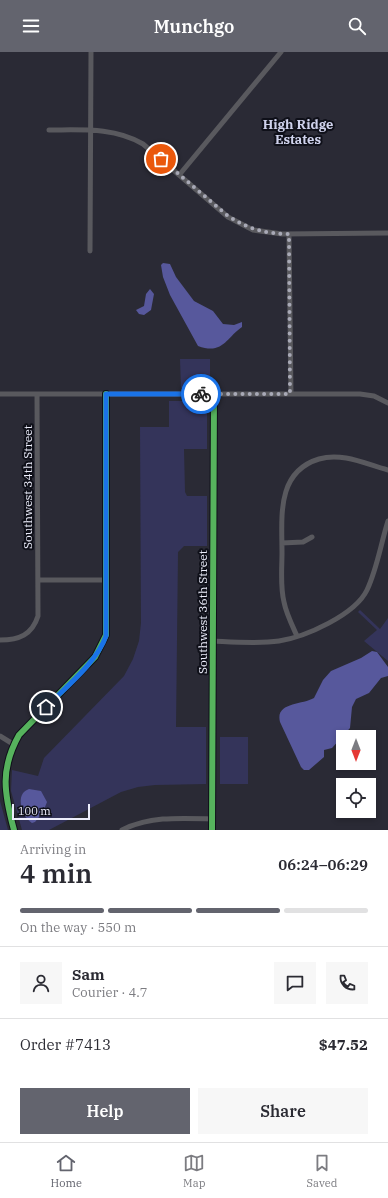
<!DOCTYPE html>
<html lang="en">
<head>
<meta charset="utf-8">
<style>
  :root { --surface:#fff; --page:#f7f7f7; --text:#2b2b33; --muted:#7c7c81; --line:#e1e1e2; --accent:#63646e }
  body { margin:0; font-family:"IBM Plex Serif",serif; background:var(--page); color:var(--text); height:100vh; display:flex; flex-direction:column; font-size:15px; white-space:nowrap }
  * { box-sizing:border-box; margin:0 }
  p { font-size:13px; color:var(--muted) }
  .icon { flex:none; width:22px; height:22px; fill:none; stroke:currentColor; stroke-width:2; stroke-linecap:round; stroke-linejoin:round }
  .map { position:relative; height:778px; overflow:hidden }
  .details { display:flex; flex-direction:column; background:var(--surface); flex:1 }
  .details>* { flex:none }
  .needle { width:26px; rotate:180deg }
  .fabs { position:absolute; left:336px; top:678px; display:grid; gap:8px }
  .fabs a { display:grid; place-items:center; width:40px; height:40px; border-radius:0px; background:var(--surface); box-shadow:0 2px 6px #0003; font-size:20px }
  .scale { position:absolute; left:12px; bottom:10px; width:78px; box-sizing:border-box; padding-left:4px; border:2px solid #ecedfb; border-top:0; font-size:11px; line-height:14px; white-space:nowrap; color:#ecedfb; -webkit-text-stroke:3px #0f1019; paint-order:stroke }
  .pin { position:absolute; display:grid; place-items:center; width:34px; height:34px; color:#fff; margin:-17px; border:2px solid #fff; border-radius:50%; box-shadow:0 1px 4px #0007 }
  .courier { position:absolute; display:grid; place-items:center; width:40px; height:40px; margin:-20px; border:3px solid #1a73e8; border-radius:50%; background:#fff; color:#222; box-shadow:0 1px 5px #0007 }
  .summary em { font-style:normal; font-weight:600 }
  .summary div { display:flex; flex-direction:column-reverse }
  .summary { display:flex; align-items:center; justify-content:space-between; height:68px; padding:0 20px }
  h1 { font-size:26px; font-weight:600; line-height:30px }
  .bar { display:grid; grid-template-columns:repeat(4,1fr); gap:6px 4px; align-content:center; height:48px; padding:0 20px }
  .bar i { height:5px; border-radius:3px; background:var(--line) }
  .bar .current { background:var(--accent) }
  .bar p { grid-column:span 4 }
  .line { display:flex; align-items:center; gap:10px; padding:0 20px; border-top:1px solid var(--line) }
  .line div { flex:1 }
  .round { display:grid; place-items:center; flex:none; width:42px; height:42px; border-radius:0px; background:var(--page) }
  .button { display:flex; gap:8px; margin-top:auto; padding:8px 20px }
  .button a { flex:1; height:46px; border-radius:0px; background:var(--accent); color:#fff; font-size:16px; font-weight:600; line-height:46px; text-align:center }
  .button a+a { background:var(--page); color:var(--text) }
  header { display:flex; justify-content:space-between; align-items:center; height:52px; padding:0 20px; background:var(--accent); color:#fff; font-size:18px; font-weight:600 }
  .tab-bar { display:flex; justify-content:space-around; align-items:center; height:56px; border-top:1px solid var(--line); background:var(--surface); font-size:11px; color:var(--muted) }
  .tab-bar a { display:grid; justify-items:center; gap:2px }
  .tab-bar .current { color:var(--accent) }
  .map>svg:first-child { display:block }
  .green { fill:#34345a }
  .water { fill:#57589c }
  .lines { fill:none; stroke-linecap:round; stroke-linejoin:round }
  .minor { stroke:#59595e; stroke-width:5 }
  .cycleway-casing { stroke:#0f1019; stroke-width:8 }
  .cycleway { stroke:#56b35d; stroke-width:6 }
  .done { stroke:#a8a9b6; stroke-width:4; stroke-dasharray:0 7.2 }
  .route { stroke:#1a73e8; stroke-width:5 }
  .labels { text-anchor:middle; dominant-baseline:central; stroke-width:4; stroke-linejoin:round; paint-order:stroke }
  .street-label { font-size:12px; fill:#ecedfb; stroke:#0f1019 }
  .neighbourhood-label { font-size:13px; font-weight:bold; fill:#cfd2ec; stroke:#0f1019 }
</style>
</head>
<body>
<header><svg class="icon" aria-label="menu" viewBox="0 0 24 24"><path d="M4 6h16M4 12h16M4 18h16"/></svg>Munchgo<svg class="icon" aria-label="search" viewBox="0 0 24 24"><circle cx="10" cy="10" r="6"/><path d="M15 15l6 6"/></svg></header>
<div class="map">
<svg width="388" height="778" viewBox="0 0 388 778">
  <rect width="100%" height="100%" fill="#2a2a35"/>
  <path class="green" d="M180 307H210V336H181Z
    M169 349H207V397H184L185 440 187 444H207V494H184L178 500 176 675H206V732L155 733 138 735 121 740 49 778H22L11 739 12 718 38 724 44 706 124 624 133 607 139 589 141 571 140 375H169Z
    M360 558 380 577 388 566V609L364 589 377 578 358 560Z
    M220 685H248V732H220Z
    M0 749 8 778H0Z"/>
  <path class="water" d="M163 211 170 212 176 225 194 249 213 259 223 272 234 273 242 270V275C226 286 223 303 198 294L170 243 163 225 161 213Z
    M150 237 154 242 151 258 144 263 139 262 136 258 144 254 146 242Z
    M372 599 377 600 388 615V624L381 626 369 641 356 647 352 655 350 676 332 696 324 698V705L309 718H304L301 715 280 670C275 650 302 653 314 646L323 628 331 619 361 606Z
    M29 737 41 739 47 750 43 760 35 770 32 771C22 765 14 742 29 737Z"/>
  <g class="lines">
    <path class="minor" d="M49 78C81 78 114 75 143 92L228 165 253 178 282 182 388 181
      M180 122 281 0
      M289 182 291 342
      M90 199 91 0
      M0 342H360L374 344 388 351
      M282 491 303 490 312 485
      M38 528H107
      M297 584C292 573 286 561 284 550 280 534 282 517 282 501 282 465 276 420 319 407 342 400 366 412 388 418
      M0 588C19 588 32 583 38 564L37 342
      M212 589C234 590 258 592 279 589 305 585 355 563 367 538 377 517 381 491 388 469
      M0 684 13 692
      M14 778C4 741 0 717 19 683L95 605 106 583V342
      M122 778C150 764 180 766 212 767
      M212 778 214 342"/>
    <defs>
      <path id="cycleway" d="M14 778C4 741 0 717 19 683L95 605 106 583V342
        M212 778 214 342"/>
    </defs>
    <use href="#cycleway" class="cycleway-casing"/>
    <use href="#cycleway" class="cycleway"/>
  </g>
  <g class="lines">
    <path class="done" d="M161 107 228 164C248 177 266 182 289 182L290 342H201"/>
    <path class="route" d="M46 655C66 635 97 610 106 584V342H201"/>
  </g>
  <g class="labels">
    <g class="street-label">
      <text transform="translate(27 435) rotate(-90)">Southwest 34th Street</text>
      <text transform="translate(202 560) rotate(-90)">Southwest 36th Street</text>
    </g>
    <g class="neighbourhood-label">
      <text x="298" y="72">High Ridge<tspan x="298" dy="15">Estates</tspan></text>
    </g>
  </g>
</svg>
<div class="fabs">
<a><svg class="needle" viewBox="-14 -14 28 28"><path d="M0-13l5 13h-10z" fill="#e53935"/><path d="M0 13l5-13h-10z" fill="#7c7c81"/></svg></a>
<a><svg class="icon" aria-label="locate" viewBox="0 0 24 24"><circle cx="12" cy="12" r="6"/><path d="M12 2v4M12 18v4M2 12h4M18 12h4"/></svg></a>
</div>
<div class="scale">100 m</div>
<div class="pin" style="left:161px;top:107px;background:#ea580c"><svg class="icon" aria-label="bag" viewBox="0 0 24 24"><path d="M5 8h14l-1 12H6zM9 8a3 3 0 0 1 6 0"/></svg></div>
<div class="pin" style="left:46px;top:655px;background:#1f2937"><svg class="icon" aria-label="home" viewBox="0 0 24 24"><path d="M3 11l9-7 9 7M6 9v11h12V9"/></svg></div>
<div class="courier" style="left:201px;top:342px"><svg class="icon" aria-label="bike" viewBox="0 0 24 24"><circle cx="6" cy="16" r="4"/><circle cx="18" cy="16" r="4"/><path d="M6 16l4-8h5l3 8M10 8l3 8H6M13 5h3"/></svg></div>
</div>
<section class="details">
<div class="summary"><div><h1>4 min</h1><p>Arriving in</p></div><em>06:24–06:29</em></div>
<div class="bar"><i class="current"></i><i class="current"></i><i class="current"></i><i></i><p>On the way · 550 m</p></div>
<div class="line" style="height:72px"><a class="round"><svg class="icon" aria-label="person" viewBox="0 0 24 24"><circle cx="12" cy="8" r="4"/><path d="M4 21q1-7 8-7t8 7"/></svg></a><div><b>Sam</b><p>Courier · 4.7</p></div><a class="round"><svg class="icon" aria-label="chat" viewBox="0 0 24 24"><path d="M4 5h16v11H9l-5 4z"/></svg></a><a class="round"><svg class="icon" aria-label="phone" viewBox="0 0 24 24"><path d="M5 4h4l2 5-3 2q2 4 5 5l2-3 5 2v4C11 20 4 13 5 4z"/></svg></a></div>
<div class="line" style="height:52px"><div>Order #7413</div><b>$47.52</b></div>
<div class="button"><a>Help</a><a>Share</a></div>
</section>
<nav class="tab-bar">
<a class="current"><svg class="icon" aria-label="home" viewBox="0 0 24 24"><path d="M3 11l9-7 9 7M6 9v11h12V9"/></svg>Home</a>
<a><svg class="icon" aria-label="map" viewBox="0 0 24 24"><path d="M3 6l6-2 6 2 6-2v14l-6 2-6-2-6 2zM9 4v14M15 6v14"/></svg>Map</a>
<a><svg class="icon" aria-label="saved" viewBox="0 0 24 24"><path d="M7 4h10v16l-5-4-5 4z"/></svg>Saved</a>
</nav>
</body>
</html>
